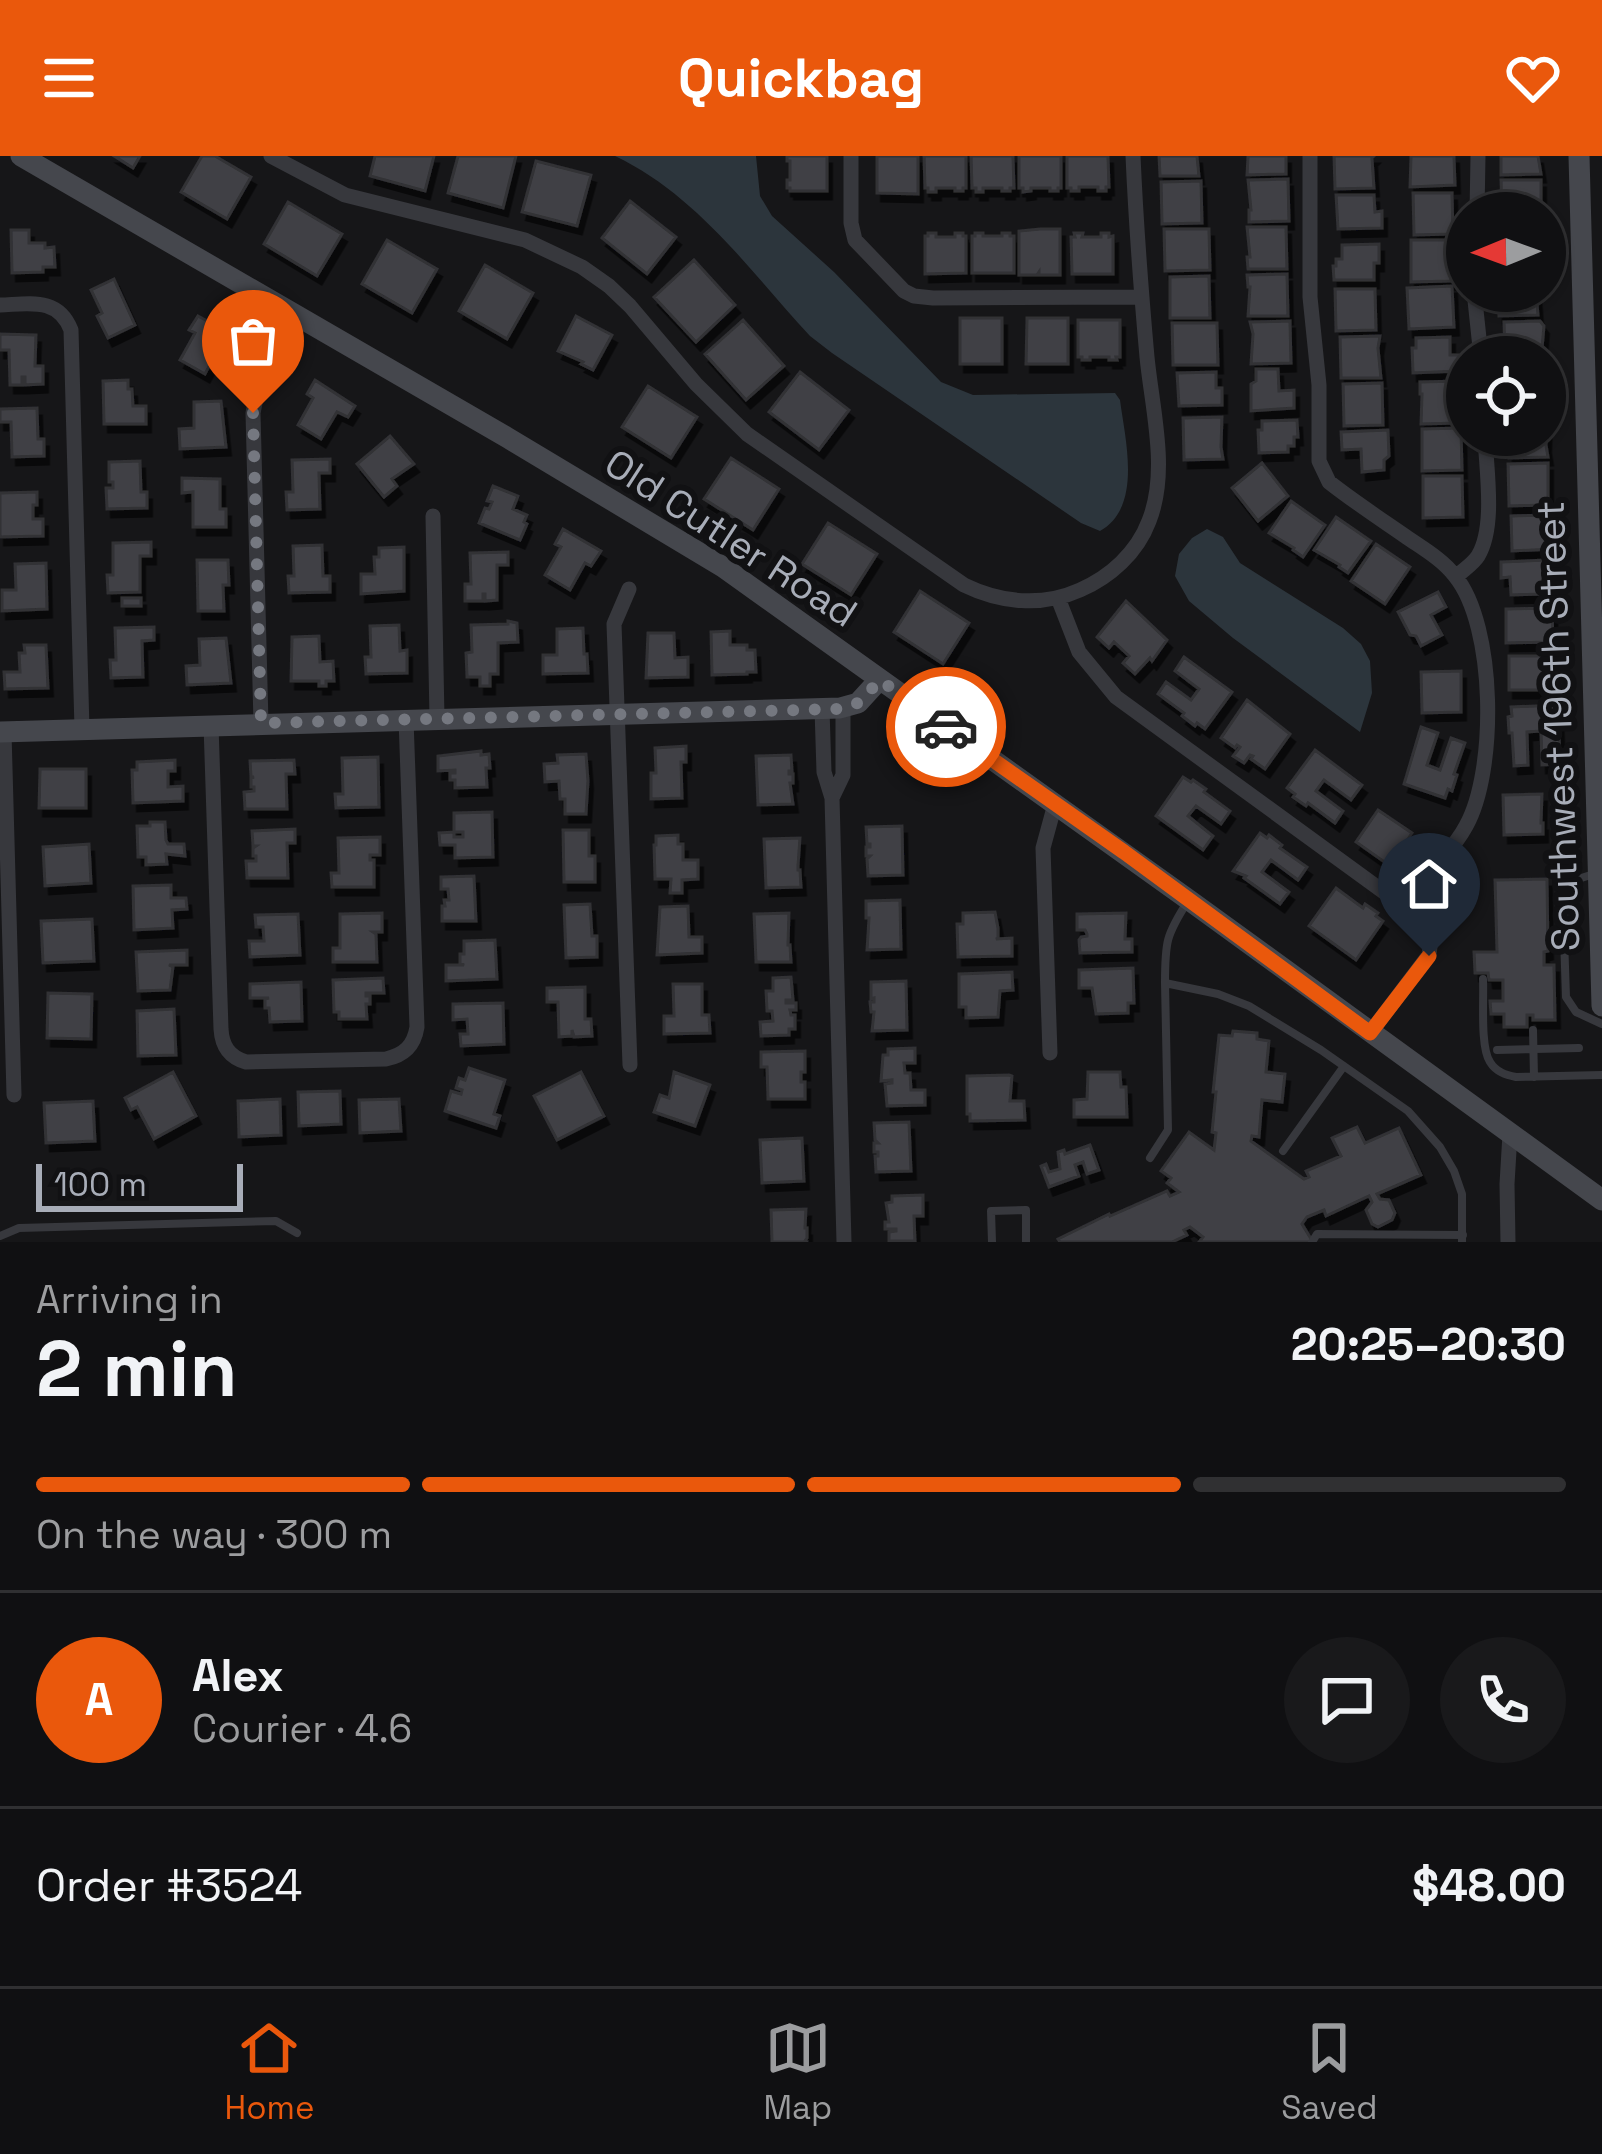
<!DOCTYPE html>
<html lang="en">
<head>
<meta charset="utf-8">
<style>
  :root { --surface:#101012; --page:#19191b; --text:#f1f3f6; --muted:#9c9d9f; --line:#303032; --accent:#ea580c }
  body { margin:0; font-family:"Space Grotesk",sans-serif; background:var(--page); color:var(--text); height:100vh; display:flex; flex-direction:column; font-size:45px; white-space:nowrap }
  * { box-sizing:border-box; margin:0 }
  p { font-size:39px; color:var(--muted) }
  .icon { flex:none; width:66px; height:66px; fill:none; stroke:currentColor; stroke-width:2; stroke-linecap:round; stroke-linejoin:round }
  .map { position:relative; height:1086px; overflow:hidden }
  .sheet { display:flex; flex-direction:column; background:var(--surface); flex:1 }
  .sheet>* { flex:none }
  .needle { width:78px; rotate:269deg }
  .controls { position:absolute; left:1446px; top:36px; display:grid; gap:24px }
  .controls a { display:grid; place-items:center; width:120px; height:120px; border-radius:50%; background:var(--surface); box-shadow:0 3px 9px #0004,0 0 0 3px var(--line); font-size:60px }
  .scale { position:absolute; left:36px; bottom:30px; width:207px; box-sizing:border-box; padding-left:12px; border:6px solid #a8adb8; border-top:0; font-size:33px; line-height:42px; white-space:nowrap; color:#a8adb8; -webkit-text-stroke:9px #111113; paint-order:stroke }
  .pin { position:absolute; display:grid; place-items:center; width:102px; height:102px; color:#fff; margin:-123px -51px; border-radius:50% 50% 50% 0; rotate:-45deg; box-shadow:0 0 12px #0007 }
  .pin .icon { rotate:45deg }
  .courier { position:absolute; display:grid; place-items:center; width:120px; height:120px; margin:-60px; border:9px solid #ea580c; border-radius:50%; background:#fff; color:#222; box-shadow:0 3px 15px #0007 }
  .head em { font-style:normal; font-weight:800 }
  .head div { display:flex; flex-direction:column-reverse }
  .head { display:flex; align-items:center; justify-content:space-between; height:204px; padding:0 36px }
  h1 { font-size:78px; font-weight:800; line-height:90px }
  .bar { display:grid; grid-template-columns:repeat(4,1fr); gap:18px 12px; align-content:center; height:144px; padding:0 36px }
  .bar i { height:15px; border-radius:9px; background:var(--line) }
  .bar .selected { background:var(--accent) }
  .bar p { grid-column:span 4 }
  .line { display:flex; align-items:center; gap:30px; padding:0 36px; border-top:3px solid var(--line) }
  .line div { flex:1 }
  .round { display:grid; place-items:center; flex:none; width:126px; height:126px; border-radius:63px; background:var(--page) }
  header { display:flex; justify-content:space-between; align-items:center; height:156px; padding:0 36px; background:var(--accent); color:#fff; font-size:54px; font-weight:800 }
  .dock { display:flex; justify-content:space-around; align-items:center; height:168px; border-top:3px solid var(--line); background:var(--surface); font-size:33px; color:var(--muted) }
  .dock a { display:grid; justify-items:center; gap:6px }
  .dock .selected { color:var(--accent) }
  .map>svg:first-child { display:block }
  .water { fill:#2c353c }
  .building { fill:#404145; stroke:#303034; stroke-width:3; filter:url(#shadow) }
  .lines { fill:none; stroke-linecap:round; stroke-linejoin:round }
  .lane { stroke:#37383d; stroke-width:8 }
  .street { stroke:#37383d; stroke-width:15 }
  .secondary { stroke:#45474d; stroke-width:21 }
  .done { stroke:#757880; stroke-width:12; stroke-dasharray:0 21.6 }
  .route { stroke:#ea580c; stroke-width:15 }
  .labels { text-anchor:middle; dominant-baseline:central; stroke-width:12; stroke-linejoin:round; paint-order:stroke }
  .street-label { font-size:39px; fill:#a8adb8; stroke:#111113 }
</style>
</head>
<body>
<header><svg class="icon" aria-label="menu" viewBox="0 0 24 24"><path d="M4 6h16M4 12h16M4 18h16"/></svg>Quickbag<svg class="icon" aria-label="heart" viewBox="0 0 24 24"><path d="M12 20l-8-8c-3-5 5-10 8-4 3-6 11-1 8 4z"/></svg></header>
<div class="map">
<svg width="1602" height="1086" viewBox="0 0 1602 1086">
  <defs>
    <filter id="shadow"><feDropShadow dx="4.5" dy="8" stdDeviation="0" flood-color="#0009"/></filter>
  </defs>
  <rect width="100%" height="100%" fill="#161618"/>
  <path class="water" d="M615 0H756L760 40 772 60 834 116 941 226 973 239 1115 237 1120 244C1125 283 1143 351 1100 375L1081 367 832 197 810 180C750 115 697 39 615 0Z
    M1207 373 1223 381 1240 407 1343 472 1361 488 1370 505 1372 537 1360 576 1233 482 1189 445 1175 420 1179 398 1192 382Z"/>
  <path class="building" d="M114 0H140L133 12Z
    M202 0H215L251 21 227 63 181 36Z
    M375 0H434L425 35 370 20Z
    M458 0H516L503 52 448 37Z
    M787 0H827V35H790V32H787V24H790V5H787Z
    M877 0H918V38L877 37Z
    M924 0H966V32H963V35H955V32H936V36H928V32H925Z
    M971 0H1013L1014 32H1010V35H1002V32H983V36H976V32H972Z
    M1019 0H1061V32H1058V35H1050V32H1031V35L1023 36V32H1019Z
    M1067 0H1108L1109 31H1106V35H1098V31H1079V35H1071V32H1067Z
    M1159 0H1197L1199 20H1160Z
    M1248 0H1286V18L1247 19Z
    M1334 0H1374L1372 2 1374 32 1335 33Z
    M1411 0H1454L1455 29 1410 31Z
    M1501 0H1538L1541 18 1501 19Z
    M536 5 591 19 577 70 522 56Z
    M1288 23 1289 65 1249 66V54H1251L1248 24Z
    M1501 24H1541V57H1502Z
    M1201 25 1202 67 1162 68 1161 26Z
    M1413 37H1452L1453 78 1414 79Z
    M1336 39H1374L1375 56 1382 55V72L1338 73Z
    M630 45 676 81 647 118 602 82Z
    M288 46 342 78 317 120 264 88Z
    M1247 71H1286L1287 113H1248L1247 101H1250Z
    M1040 73H1060V119H1039V116L1037 119H1019V75Z
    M1164 73H1209L1210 114 1165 115Z
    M11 74H29V87H45V92L54 91 55 111H43V116L12 117Z
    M928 77H936V81H955V77H963V80H966V117L925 118V80H928Z
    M975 77H983V80H1002V77H1010V80H1014V117H972V80H975Z
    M1074 77H1083L1082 81H1101V77H1109V81L1113 80V118H1072L1071 81H1075Z
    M387 84 437 113 412 157 362 128Z
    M1411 84H1450L1451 125 1411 126Z
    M1379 88V107H1374V124H1334L1333 110H1336V103H1342V89Z
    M694 104 735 149 696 186 654 141Z
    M485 109 533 137 507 183 459 155Z
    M1287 118 1288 160H1248L1250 131H1248L1247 119Z
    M1209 120 1210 162H1170V121Z
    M114 123 135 169 108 182 97 160 102 157 91 134Z
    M1452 130 1454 171 1409 173 1407 132Z
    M1335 133H1375L1376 174 1336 175Z
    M1498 135H1536L1538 159 1499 160Z
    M198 160 234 179 224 197 218 194 205 218 180 204 195 177 189 174Z
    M576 160 612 179 593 214 581 208 583 206 558 195Z
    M960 162H1002V208H960Z
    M1027 162H1068V208H1026Z
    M743 164 784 210 746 244 705 198Z
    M1078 164H1120V201H1116L1117 204H1109V201H1090V204H1082V201H1078Z
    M1290 165 1291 207 1251 208 1253 178 1250 166Z
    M1540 165 1544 170 1542 193 1545 201H1505L1504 166Z
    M1172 167H1217L1218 209H1173Z
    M0 178 36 179 35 210H43V228L25 229V221H22V229H10L9 194H0Z
    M1380 180 1378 192 1381 222H1341L1340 181Z
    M1450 181V199H1459L1460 215 1413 217 1412 192H1416V182Z
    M1256 213H1278L1279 235 1294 234V252L1251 255V228L1256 225Z
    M800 216 849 254 819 294 769 256Z
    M1216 216V232H1222V249L1179 250 1177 217Z
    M128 224V233H132L133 250H146V268H104L103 225Z
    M315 224 355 250 348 261 337 256 321 283 298 269 313 242 307 238Z
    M1459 225 1460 267 1421 268 1422 238H1420V226Z
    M1382 227 1383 269 1344 270 1343 228Z
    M648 230 697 261 671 302 622 271Z
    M221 245 226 291 180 293 179 273 194 272V246Z
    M37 252 38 283H44V300L12 301 11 266H0V253Z
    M1545 259H1547L1546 289 1548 301 1509 302 1508 279H1545Z
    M1222 261 1221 291 1223 303 1184 304 1183 262Z
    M1297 264 1298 281H1294V290H1288V296L1259 297 1258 274H1262V265Z
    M1461 272 1462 314 1422 315V273Z
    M1388 274 1389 300 1384 304V314L1362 316 1361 293 1342 294 1341 276Z
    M390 280 414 308 392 323 397 330 384 341 357 308Z
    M731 302 779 333 753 374 704 343Z
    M330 303V317H319L320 353 287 354 286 336H293L292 304Z
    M140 305 141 336H147V352L107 353 106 332H113V326H109V306Z
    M1262 307 1288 340 1258 365 1232 332Z
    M1548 307V349L1509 350 1508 308Z
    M1423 320H1462L1463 361 1423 362Z
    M182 322 220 323V353H226V371H193V336L182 337Z
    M493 330 518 340 513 353 527 359 524 366 527 368 520 384 479 367 485 352 489 353 492 346 487 345Z
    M37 336V349H33V363H43V380L0 381V337Z
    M1291 345 1325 369 1303 401 1293 394 1294 392 1269 377Z
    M1548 359 1549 376H1554L1555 393 1512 395 1511 360Z
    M1336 361 1371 385 1348 417 1339 411 1340 409 1314 394Z
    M828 367 877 398 851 439 802 408Z
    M563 373 601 395 591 410 585 407 570 434 545 419 561 391 555 388Z
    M151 386V400H140V436L108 437 107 419H113V387Z
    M1376 388 1410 411 1385 448 1351 425Z
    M322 389 323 420H330V436L289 437 288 420H294L293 390Z
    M404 391V435L361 438V418H375L374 401H379V392Z
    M508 396V409H497V444L485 445V438H483V445H465V428H471L470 397Z
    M197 404H228L229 429H223L224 455H198Z
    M1546 404 1547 431H1544V438L1511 439 1510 421 1501 422V406Z
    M46 407 47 453 2 455V434H16L15 408Z
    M920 435 969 467 943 508 894 476Z
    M1438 436 1446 451 1431 459 1442 479 1421 490 1416 480 1410 479 1398 456Z
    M122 442H141V450H122Z
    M1126 445 1167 484 1152 505 1150 502 1135 518 1123 507 1129 500 1114 486 1109 492 1097 481Z
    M1552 452 1553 486 1506 487V453Z
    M508 465 517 467 518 486 498 487V518H490V530H480V521H467L466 497 472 496 471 469 508 468Z
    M399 469 400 495 407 494V517L366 518 365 501H371L370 470Z
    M154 471V484L142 485 143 521 111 522 110 504H116L115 472Z
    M583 472 584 498H587L588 517 543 518V499H557V473Z
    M730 475V489H747V494H755L756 516H747V518L712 519 711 476Z
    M648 477H674L675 502 688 501V521L646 522Z
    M319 480 320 506 333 505 334 525H326V530H319V525H291L292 481Z
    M226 482 231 527 187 529 186 510 200 509 199 483Z
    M24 489H46L48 532 5 533 4 516H20L19 497H25Z
    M1509 500H1554V534H1509Z
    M1184 501 1232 536 1205 573 1197 567 1195 570 1182 560 1184 557 1158 538 1166 526 1191 544 1199 533 1175 515Z
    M1461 515V556L1422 557 1421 516Z
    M1247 544 1290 578 1265 613 1251 603 1253 600 1250 599 1244 607 1233 600 1240 591 1237 589 1235 592 1221 582Z
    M1558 549 1560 608 1542 609 1541 575 1527 576 1528 609 1514 610 1512 577H1509L1508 561 1512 560 1511 551Z
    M1421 571 1438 577 1427 609 1440 614 1451 582 1465 587 1454 618 1457 619 1452 635 1448 633 1445 642 1404 628Z
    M686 590V606H681L682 642 651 643V617H656L655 592Z
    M1315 594 1362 629 1351 644 1324 624 1316 635 1343 655 1335 667 1308 647 1306 650 1293 641 1295 638 1287 632Z
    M481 595V599L489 598 490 612H486L487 631 455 632V624H450V617H455V614L438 615V600Z
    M586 598 588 625 586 658H565V643H560L559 625 545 626 544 608 558 607 557 599Z
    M791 599 792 615H789V618H793V627H790L793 648 758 649 756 600Z
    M378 601 379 651 336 652 335 638H343L342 602Z
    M175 604V615H168V631L183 630V645L133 647 132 614H137V606Z
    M294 604 295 618H286L287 653H245L244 636 254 635V631H251V622L254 621H251L250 605Z
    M40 613H86V652H39Z
    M1183 621 1191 626 1193 624 1206 633 1204 636 1230 655 1221 668 1196 650 1188 660 1213 680 1203 694 1156 660Z
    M1542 638 1541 667H1543V678L1504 679 1503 639Z
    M1378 654 1412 677 1390 710 1356 686Z
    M492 656 493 701 455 702V689H440L439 677 454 676V681H463V676H454V657Z
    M150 666H165L166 684 168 688H184L185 700 166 698 167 708 146 709V701H138L137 670H150Z
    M902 670 903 719 868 720 867 703 870 700H866V691H870V688H867L866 671Z
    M295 673V687H287L288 722H247L246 705H256V700H253V692L256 690H253L252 675Z
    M563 674H589V700H595V726H564Z
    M1260 677 1267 682 1269 679 1282 689 1280 692 1307 711 1298 724 1271 704 1262 716 1289 736 1280 748 1244 722 1246 720 1233 715Z
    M678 679V688H683V704H698V723L682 724V737H670L671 723H655L654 689H656V680Z
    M380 681V699H370V704H374V731H332L331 717H339L338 682Z
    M800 682 798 710V714H800L801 731 766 732 764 683Z
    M89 688 91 727 45 730 43 691Z
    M474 720 476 765H442V750H445L444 744H449L448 733H441V721Z
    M1547 723 1548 795 1544 796V809H1554L1555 864H1533V859H1527V871H1504V858H1491L1490 845H1503V824H1489L1488 817H1475L1474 796H1497L1495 724Z
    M171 729V742H186L187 753 172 754 173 772 134 774 133 730Z
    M1336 732 1363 752 1365 748 1378 757 1376 760 1383 765 1356 804 1309 770Z
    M900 744 901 793 867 794 869 762H866V745Z
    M590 748 592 780H597V801L566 802 564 749Z
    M688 750 689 781H702V797L657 799 660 751Z
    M995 756 998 772V782L996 783 1012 782V800L958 801 957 768H963V757Z
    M382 757V776H373L376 778 377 806H333V792H340V758Z
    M789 757 788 789H790L791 806H756L754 758Z
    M1126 757 1125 783H1132V796L1080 797 1079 784 1081 781 1087 780V778L1085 774H1077V758Z
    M298 758 300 799 250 801 249 785H264L263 771H256L255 759Z
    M92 763 94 805 43 807 41 765Z
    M495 784 497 823 446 825V809H464L460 807V798H464V785Z
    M187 794V809H169L173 811 170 834 138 835 136 796Z
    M1133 812 1134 847H1128V857L1096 858 1092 832H1079V814Z
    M1012 816 1013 834 1000 835 998 861 966 862V851H959V818Z
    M791 821 793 844H786V847H796V854H790L791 859H795V873H789V879L761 880 760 866 773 865 772 855H767L766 835H773V822Z
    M383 822 384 837H366V840H370V848H366L367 863H339V856H334L333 824Z
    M906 825 907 874 872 875 874 856H871L870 846H874V842L871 843V826Z
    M301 826 302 865 270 866 269 852H265V843L269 842H250V828Z
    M673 828H702V859H709L710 877 664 878V860H674Z
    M585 831V863H591L592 880 574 881 572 874V880L559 881 558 846H547V832Z
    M48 837 92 838 91 883 47 882Z
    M503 847 504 888 461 890 460 878H468L467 863 453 864V848Z
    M174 853 176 899 138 900 137 855Z
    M1233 875 1257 877V883L1269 885 1266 916 1285 918 1282 946 1262 944 1259 981 1252 980 1251 985 1304 1023 1309 1021 1306 1015 1341 1000 1332 982 1357 971 1365 987 1399 972 1421 1019 1377 1038 1380 1043 1389 1044 1395 1057 1392 1064 1378 1071 1372 1068 1366 1054 1372 1046 1369 1040 1326 1060 1324 1054 1307 1061 1302 1068 1313 1086H1199L1203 1081 1190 1071 1184 1074 1187 1079 1172 1086H1060L1058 1083 1109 1058 1110 1060 1167 1035 1170 1040 1179 1036 1167 1027 1171 1022 1161 1015 1189 976 1214 994 1216 977 1212 976 1216 936H1213L1219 879 1232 880Z
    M915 892V907H904L905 917H910L911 934H925V949L887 950 885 928 892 927V924L881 925 883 899H888V893Z
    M805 895V916H801V926H805V943H768L767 911H761V896Z
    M469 912 505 924 494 958 500 960 496 972 445 955 451 935 461 938 462 934 456 932 459 922 465 924Z
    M173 916 196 960 154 983 137 951 131 954 125 942Z
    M581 916 604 960 557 984 534 940Z
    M674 916 710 929 695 970 654 956 660 939 669 942Z
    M1088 916H1120L1121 931H1126L1127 961H1074V944L1087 943Z
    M1009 919 1012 920 1010 945H1024L1025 964 970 965V958H967V920Z
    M340 935 341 968 299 970 298 936Z
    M280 943 281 979 239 981 238 945Z
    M399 943 401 975 360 977 359 944Z
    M93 945 95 985 46 987 44 947Z
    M909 966 911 1015 876 1016 875 1000H878V996H874V987H878L875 984 874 967Z
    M802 982 804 1025 762 1027 760 984Z
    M1090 989 1099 1014 1087 1018 1083 1006 1075 1009 1079 1020 1049 1031 1041 1010 1046 1008 1049 1016 1060 1013 1058 996 1064 994 1065 998Z
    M923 1039V1060H914L915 1085H889V1076L896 1075V1073H885V1066H889L886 1047 892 1046V1040Z
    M806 1053 805 1072H807V1082L805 1085 808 1086H772L771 1054Z"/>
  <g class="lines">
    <path class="lane" d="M1597 717 1575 724 1569 732 1563 751 1566 841 1576 856 1602 868
      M1188 745C1166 779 1165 786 1165 827L1218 838 1249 850 1321 894 1408 955 1440 991 1454 1015 1462 1038V1086
      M1483 823C1484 843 1480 891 1490 906 1496 916 1506 919 1516 921L1602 919
      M1533 874 1534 921
      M1497 894 1579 892
      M1283 995 1344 910
      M1150 1002 1168 974 1165 827
      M0 1080 19 1072 276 1065 297 1077
      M992 1086 991 1055 1026 1054V1086
      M1312 1086 1317 1078 1463 1079"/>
    <path class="street" d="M271 0 345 39 525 84 582 111 609 130 630 150 696 228 747 278 964 429C1001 447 1042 451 1080 434 1110 421 1137 397 1149 365 1169 315 1152 253 1147 201 1141 134 1136 67 1133 0
      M851 0V67L855 84 904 135 914 140 933 142 1142 141
      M1310 0V141L1319 229V305L1329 326C1353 345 1379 362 1405 380 1422 392 1442 403 1455 420 1496 470 1497 615 1466 670 1450 700 1420 721 1397 744
      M1477 57 1478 0
      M1474 135 1481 201
      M0 149C30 148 58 141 71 174L82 573
      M433 360 437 562
      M1456 421C1463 414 1473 408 1478 400 1496 370 1486 313 1485 279
      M629 433 614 468 630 909
      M1058 442 1079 496 1116 541 1425 766 1431 782 1429 799 1370 877
      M822 553 824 616 832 642 844 1086
      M261 567 253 257 257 237 269 218
      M211 569 221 873C222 890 229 901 246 906L386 903C404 899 414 890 417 871L406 563
      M4 576 14 939
      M832 642 843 619V552
      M1050 897 1043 692 1055 648
      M1508 1086 1507 1028 1510 978"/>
    <path class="secondary" d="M21 0 508 282 723 411 1189 744 1602 1044
      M1579 0 1602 850
      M0 576 840 552 858 547 879 524"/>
  </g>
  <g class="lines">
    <path class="done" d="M253 257 261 567 840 553 858 547 880 524 946 571"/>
    <path class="route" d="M946 571 1124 696 1370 877 1429 800"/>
  </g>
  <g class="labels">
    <g class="street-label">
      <text transform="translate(731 382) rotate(33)">Old Cutler Road</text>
      <text transform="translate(1558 570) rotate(-92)">Southwest 196th Street</text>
    </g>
  </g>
</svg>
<div class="controls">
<a><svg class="needle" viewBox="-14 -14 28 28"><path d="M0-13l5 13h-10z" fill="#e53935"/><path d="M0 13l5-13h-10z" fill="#9c9d9f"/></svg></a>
<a><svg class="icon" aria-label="locate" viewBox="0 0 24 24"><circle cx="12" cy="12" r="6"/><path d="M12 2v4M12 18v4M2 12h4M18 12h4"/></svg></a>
</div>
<div class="scale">100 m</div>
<div class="pin" style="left:253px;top:257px;background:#ea580c"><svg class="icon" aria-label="bag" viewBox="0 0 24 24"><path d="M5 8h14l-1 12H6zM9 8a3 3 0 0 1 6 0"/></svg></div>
<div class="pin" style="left:1429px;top:800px;background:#1f2937"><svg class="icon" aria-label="home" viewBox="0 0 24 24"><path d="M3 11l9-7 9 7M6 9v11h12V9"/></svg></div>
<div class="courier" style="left:946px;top:571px"><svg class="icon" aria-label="car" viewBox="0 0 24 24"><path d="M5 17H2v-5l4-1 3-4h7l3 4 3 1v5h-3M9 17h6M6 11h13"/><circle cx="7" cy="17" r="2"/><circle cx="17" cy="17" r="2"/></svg></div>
</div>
<section class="sheet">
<div class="head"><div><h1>2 min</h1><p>Arriving in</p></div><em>20:25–20:30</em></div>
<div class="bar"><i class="selected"></i><i class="selected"></i><i class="selected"></i><i></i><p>On the way · 300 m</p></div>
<div class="line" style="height:216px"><b class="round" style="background:var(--accent);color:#fff">A</b><div><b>Alex</b><p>Courier · 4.6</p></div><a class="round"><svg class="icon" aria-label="chat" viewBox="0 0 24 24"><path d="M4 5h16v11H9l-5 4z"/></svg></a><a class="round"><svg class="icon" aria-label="phone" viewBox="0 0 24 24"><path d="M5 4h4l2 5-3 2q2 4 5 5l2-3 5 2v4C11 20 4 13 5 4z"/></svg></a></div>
<div class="line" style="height:156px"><div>Order #3524</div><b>$48.00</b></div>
</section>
<nav class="dock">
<a class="selected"><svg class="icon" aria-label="home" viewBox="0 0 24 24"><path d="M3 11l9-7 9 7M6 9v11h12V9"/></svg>Home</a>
<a><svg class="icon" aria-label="map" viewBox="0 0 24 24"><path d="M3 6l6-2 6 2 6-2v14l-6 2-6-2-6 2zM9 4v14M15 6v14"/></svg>Map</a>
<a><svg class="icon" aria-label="saved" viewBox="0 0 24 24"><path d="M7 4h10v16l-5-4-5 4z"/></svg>Saved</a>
</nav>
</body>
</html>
